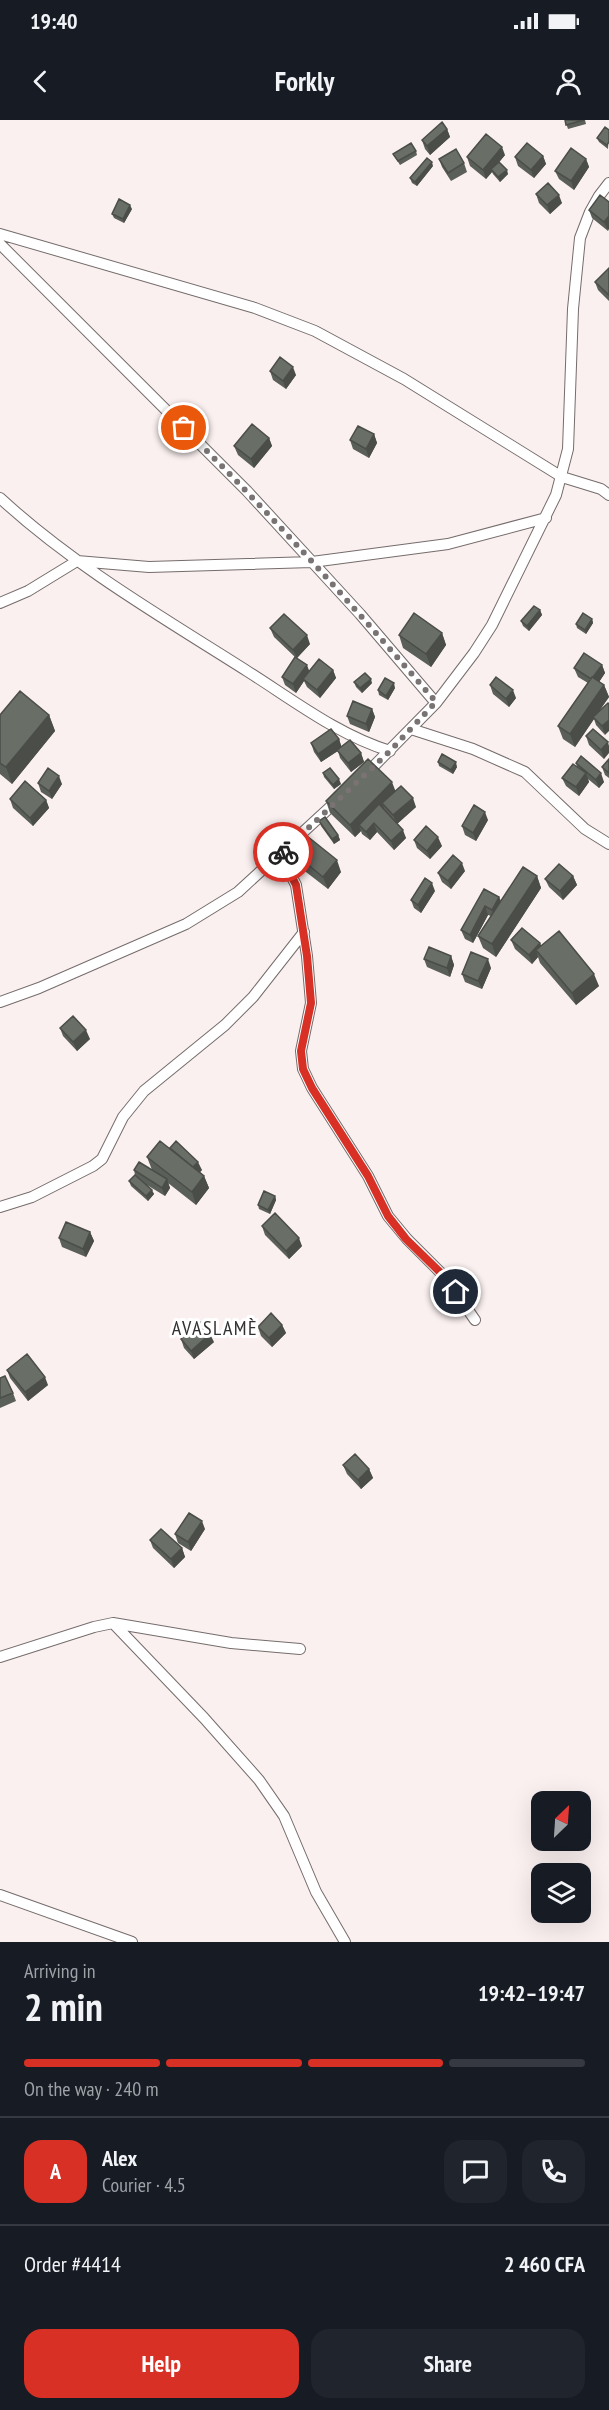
<!DOCTYPE html>
<html lang="en">
<head>
<meta charset="utf-8">
<style>
  :root { --surface:#171b24; --page:#20242c; --text:#f1f3f6; --muted:#9ea1a6; --line:#363941; --accent:#d93025 }
  body { margin:0; font-family:"PT Sans Narrow",sans-serif; background:var(--page); color:var(--text); height:100vh; display:flex; flex-direction:column; font-size:22px; white-space:nowrap }
  * { box-sizing:border-box; margin:0 }
  p { font-size:20px; color:var(--muted) }
  .icon { flex:none; width:33px; height:33px; fill:none; stroke:currentColor; stroke-width:2; stroke-linecap:round; stroke-linejoin:round }
  .map { position:relative; height:1822px; overflow:hidden }
  .side { display:flex; flex-direction:column; background:var(--surface); flex:1 }
  .side>* { flex:none }
  .needle { width:39px; rotate:25deg }
  .tools { position:absolute; left:531px; top:1671px; display:grid; gap:12px }
  .tools a { display:grid; place-items:center; width:60px; height:60px; border-radius:12px; background:var(--surface); box-shadow:0 6px 24px #0002; font-size:30px }
  .pin { position:absolute; display:grid; place-items:center; width:51px; height:51px; color:#fff; margin:-26px; border:3px solid #fff; border-radius:50%; box-shadow:0 2px 6px #0007 }
  .courier { position:absolute; display:grid; place-items:center; width:60px; height:60px; margin:-30px; border:4px solid #d93025; border-radius:50%; background:#fff; color:#222; box-shadow:0 2px 8px #0007 }
  .headline em { font-style:normal; font-weight:700 }
  .headline div { display:flex; flex-direction:column-reverse }
  .headline { display:flex; align-items:center; justify-content:space-between; height:102px; padding:0 24px }
  h1 { font-size:39px; font-weight:700; line-height:45px }
  .bar { display:grid; grid-template-columns:repeat(4,1fr); gap:9px 6px; align-content:center; height:72px; padding:0 24px }
  .bar i { height:8px; border-radius:4px; background:var(--line) }
  .bar .selected { background:var(--accent) }
  .bar p { grid-column:span 4 }
  .line { display:flex; align-items:center; gap:15px; padding:0 24px; border-top:2px solid var(--line) }
  .line div { flex:1 }
  .round { display:grid; place-items:center; flex:none; width:63px; height:63px; border-radius:18px; background:var(--page) }
  .action { display:flex; gap:12px; margin-top:auto; padding:12px 24px }
  .action a { flex:1; height:69px; border-radius:18px; background:var(--accent); color:#fff; font-size:24px; font-weight:700; line-height:69px; text-align:center }
  .action a+a { background:var(--page); color:var(--text) }
  .status { display:flex; justify-content:space-between; align-items:center; height:42px; padding:0 30px; background:var(--surface); direction:ltr }
  .status svg { height:16px; fill:currentColor }
  header { display:flex; justify-content:space-between; align-items:center; height:78px; padding:0 24px; background:var(--surface); font-size:27px; font-weight:700 }
  .map>svg:first-child { display:block }
  .lines { fill:none; stroke-linecap:round; stroke-linejoin:round }
  .minor-casing { stroke:#756c6c; stroke-width:12 }
  .minor { stroke:#fff; stroke-width:10 }
  .wall { fill:#5a5f59 }
  .shaded-wall { fill:#4a4d48 }
  .building { fill:#696e67; stroke:#4a4d48; stroke-width:1.5 }
  .done { stroke:#7a7373; stroke-width:6; stroke-dasharray:0 10.8 }
  .route { stroke:#d93025; stroke-width:8 }
  .labels { text-anchor:middle; dominant-baseline:central; stroke-width:6; stroke-linejoin:round; paint-order:stroke }
  .quarter-label { font-size:20px; letter-spacing:1.5px; fill:#343030; stroke:#fff }
</style>
</head>
<body>
<div class="status"><b>19:40</b><svg viewBox="0 0 49 12"><path d="M0 12V9h3v3zM5 12V6h3v6zM10 12V3h3v9zM15 12V0h3v12zM26 1h20v11H26zM47 4h2v5h-2z"/></svg></div>
<header><svg class="icon" aria-label="back" viewBox="0 0 24 24"><path d="M15 5l-7 7 7 7"/></svg>Forkly<svg class="icon" aria-label="person" viewBox="0 0 24 24"><circle cx="12" cy="8" r="4"/><path d="M4 21q1-7 8-7t8 7"/></svg></header>
<div class="map">
<svg width="609" height="1822" viewBox="0 0 609 1822">
  <rect width="100%" height="100%" fill="#fbf0f0"/>
  <g class="lines">
    <defs>
      <path id="minor" d="M0 114 255 188 315 211 404 259 562 357 601 369 609 375
        M0 124 247 371 360 494 436 583
        M0 378C74 446 162 497 247 551 293 580 338 615 390 631
        M0 483 28 471 77 441 149 447 312 442 448 424 546 398
        M411 609 473 629 525 652 585 709 609 724
        M366 654 436 583 474 533 492 505 556 375 568 329 573 189 580 118 590 92 599 76 609 63
        M280 734 296 765 307 836 311 883 301 931 303 949 312 968 368 1056 388 1096 407 1119 446 1158 475 1200
        M0 882 39 868 186 804 238 772 339 679
        M0 1087 32 1077 93 1046 102 1039 123 997 144 971 225 905 253 877 304 812
        M113 1503 204 1598 259 1660 284 1696 316 1772 345 1822
        M0 1537 94 1507 113 1503 231 1523 300 1529
        M0 1775 132 1822"/>
    </defs>
    <use href="#minor" class="minor-casing"/>
    <use href="#minor" class="minor"/>
  </g>
  <path class="wall" d="M565 0H585L586 4 568 9Z
    M447 9 450 17 430 35 425 29 422 20Z
    M609 10 608 29 599 22 597 18Z
    M416 31 417 35 400 45 393 34Z
    M505 35 499 42 508 54 500 62 493 54 492 52 486 59 470 46 467 37Z
    M543 36 546 44 534 58 518 46 515 37Z
    M439 39 464 43 467 52 451 61 442 47Z
    M586 39 589 47 574 70 559 59 555 51Z
    M433 46 417 66 412 63 410 58Z
    M536 74 562 83 550 94 539 83Z
    M600 75 608 111 592 98 589 90Z
    M132 89 124 103 114 98 112 94Z
    M609 148V181L598 170 595 162Z
    M270 251 296 255 286 269 273 260Z
    M374 314 377 323 369 338 353 329 350 320Z
    M269 318 272 326 254 348 238 335 234 326Z
    M540 490 542 495 529 511 523 506 521 501Z
    M592 499 593 503 586 514 577 508 576 504Z
    M270 508 310 524 297 538 309 552 333 550 336 558 320 578 307 567 304 561 296 573 285 565 282 557 296 538 274 517Z
    M442 513 446 525 431 547 403 528 399 515Z
    M602 545 605 553 599 562 604 565 609 577 600 590 605 615 596 605 594 599 575 627 563 619 558 606 588 563 578 557 574 548Z
    M354 562 372 563 362 573 356 567Z
    M490 565 516 578 509 587 493 574Z
    M395 568 388 580 379 575 378 570Z
    M372 589 375 597 369 612 350 604 347 596Z
    M0 595H49L55 611 12 664 0 654Z
    M586 616 609 626 604 639 589 625Z
    M339 619 341 626 361 633 364 642 351 652 340 638 338 631 321 642 314 632 311 623Z
    M609 639V658L605 655 602 647Z
    M438 642 457 647 453 654 439 646Z
    M576 643 604 662 599 668 588 659 589 662 579 676 566 666 562 658 577 647Z
    M323 653 341 664 334 669 324 657Z
    M38 663 62 664 52 679 41 672Z
    M395 671 416 687 397 704 406 718 394 730 377 712 370 720 362 714 361 711 355 717 330 693 326 681Z
    M10 679 46 680 49 688 33 706 13 688Z
    M488 700 476 721 465 715 462 706Z
    M319 701 338 715 340 720 334 724 321 706Z
    M414 720 442 726 430 739 417 728Z
    M289 729 341 752 328 769 293 742Z
    M465 751 451 769 442 762 438 753Z
    M537 756 541 768 496 837 483 828 478 816 491 796 488 795 473 823 465 819 461 810 484 769 499 777 501 781Z
    M573 756 577 765 563 780 549 767 545 759Z
    M435 771 421 793 414 788 411 780Z
    M511 820 540 823 541 826 599 866 576 885 540 843 538 837 532 844 515 829Z
    M451 836 454 845 450 857 427 847 424 839Z
    M491 848 482 869 465 862 462 854Z
    M60 908 90 919 77 931 63 916Z
    M170 1028 202 1050 200 1052 204 1056 209 1068 196 1085 168 1063 170 1068 165 1076 147 1065 154 1074 148 1081 131 1066 129 1061 135 1055 134 1050H152L147 1037 171 1030Z
    M275 1076 276 1080 270 1094 259 1089 258 1085Z
    M262 1106 302 1126 289 1139 265 1115Z
    M90 1112 94 1121 86 1137 62 1127 59 1118Z
    M282 1205 286 1213 272 1227 261 1216 258 1207Z
    M181 1219 214 1222 194 1239 184 1228Z
    M7 1250 48 1265 28 1281 10 1258Z
    M0 1258 13 1273 16 1281 0 1288Z
    M343 1345 369 1349 373 1358 361 1369 347 1354Z
    M205 1409 191 1431 178 1423 175 1414Z
    M150 1420 182 1428 185 1437 174 1448 153 1428Z"/>
  <path class="shaded-wall" d="M447 9 450 17 430 35 427 26Z
    M502 27 505 35 492 51 491 49 492 52 486 59 483 50Z
    M543 36 546 44 534 58 531 50Z
    M586 39 589 47 574 70 571 61Z
    M432 42 433 46 417 66 415 62Z
    M507 50 508 54 500 62 498 57Z
    M559 75 562 83 550 94 547 85Z
    M130 85 132 89 124 103 123 99Z
    M609 96V109L608 111 604 102Z
    M293 247 296 255 286 269 283 261Z
    M374 314 377 323 369 338 366 329Z
    M269 318 272 326 254 348 251 339Z
    M540 490 542 495 529 511 527 506Z
    M592 499 593 503 586 514 585 510Z
    M442 513 446 525 431 547 426 534Z
    M307 515 310 524 297 538 293 530Z
    M307 545 310 553 303 559 304 561 296 573 293 564Z
    M602 545 605 553 595 568 592 560Z
    M333 550 336 558 320 578 317 570Z
    M371 559 372 563 362 573 360 568Z
    M394 563 395 568 388 580 386 576Z
    M604 565 609 577 594 598 593 597 594 599 575 627 570 614Z
    M513 570 516 578 509 587 506 579Z
    M372 589 375 597 369 612 366 604Z
    M49 595 55 611 12 664 6 647Z
    M609 600V611L605 615 602 606Z
    M339 619 342 628 321 642 318 634Z
    M608 622 609 626V633L604 639 601 630Z
    M361 633 364 642 351 652 348 643Z
    M456 642 457 647 453 654 451 650Z
    M586 653 589 662 579 676 576 667Z
    M601 653 604 662 599 668 596 660Z
    M59 656 62 664 52 679 49 671Z
    M339 659 341 664 334 669 333 665Z
    M392 662 397 675 382 683 384 688 363 709 359 705 361 711 355 717 350 705Z
    M413 678 416 687 397 704 393 695Z
    M46 680 49 688 33 706 30 698Z
    M485 692 488 700 476 721 473 713Z
    M374 703 377 712 370 720 366 712Z
    M403 710 406 718 394 730 391 721Z
    M338 715 340 720 334 724 332 719Z
    M438 717 442 726 430 739 427 731Z
    M337 740 341 752 328 769 323 757Z
    M462 743 465 751 451 769 448 761Z
    M537 756 541 768 496 837 492 824Z
    M573 756 577 765 563 780 560 771Z
    M432 763 435 771 421 793 418 785Z
    M499 777 502 786 495 799 492 790Z
    M485 786 488 795 473 823 470 815Z
    M540 823 543 831 536 830 538 837 532 844 529 835Z
    M451 836 454 845 450 857 447 848Z
    M488 839 491 848 482 869 478 861Z
    M594 854 599 866 576 885 572 873Z
    M86 910 90 919 77 931 73 922Z
    M198 1042 202 1050 195 1057 192 1048Z
    M204 1056 209 1068 196 1085 192 1072Z
    M167 1059 170 1068 165 1076 162 1068Z
    M152 1070 154 1074 148 1081 146 1076Z
    M275 1076 276 1080 270 1094 268 1090Z
    M90 1112 94 1121 86 1137 83 1129Z
    M299 1118 302 1126 289 1139 286 1131Z
    M282 1205 286 1213 272 1227 269 1218Z
    M210 1214 214 1222 194 1239 191 1231Z
    M45 1257 48 1265 28 1281 25 1272Z
    M369 1349 373 1358 361 1369 358 1360Z
    M202 1401 205 1409 191 1431 188 1422Z
    M182 1428 185 1437 174 1448 171 1439Z"/>
  <path class="building" d="M565 0H584L566 5Z
    M442 2 447 9 427 26 422 20Z
    M605 7 609 10V22L607 25 597 18Z
    M486 14 502 27 483 50 467 37Z
    M411 23 416 31 398 41 393 34Z
    M527 23 543 36 531 50 515 37Z
    M571 28 586 39 571 61 555 51Z
    M456 29 464 43 448 53 439 39Z
    M427 38 432 42 415 62 410 58Z
    M499 42 507 50 498 57 491 49Z
    M548 63 559 75 547 85 536 74Z
    M600 75 609 82V96L604 102 589 90Z
    M119 79 130 85 123 99 112 94Z
    M609 148V175L595 162Z
    M280 237 293 247 283 261 270 251Z
    M252 304 269 318 251 339 234 326Z
    M358 306 374 314 366 329 350 320Z
    M534 486 540 490 527 506 521 501Z
    M414 493 442 513 426 534 399 515Z
    M583 493 592 499 585 510 576 504Z
    M284 494 307 515 293 530 270 508Z
    M584 533 602 545 593 557H592L591 559 574 548Z
    M295 537 307 545 293 564 282 557Z
    M319 539 333 550 317 570 303 559Z
    M365 553 371 559 360 568 354 562Z
    M496 557 513 570 506 579 490 565Z
    M592 557 604 565 570 614 558 606Z
    M385 558 394 563 386 576 378 570Z
    M20 571 49 595 6 647 0 643V595Z
    M353 581 372 589 366 604 347 596Z
    M608 583 609 584V600L602 606 593 597Z
    M331 609 339 619 318 634 311 623Z
    M593 609 608 622 601 630 586 616Z
    M350 620 361 633 348 643 337 630Z
    M442 634 456 642 451 650 438 642Z
    M581 636 601 653 596 660 576 643Z
    M368 639 392 662 350 705 326 681Z
    M609 639V653L602 647Z
    M573 644 586 653 576 667 562 658Z
    M48 648 59 656 49 671 38 663Z
    M330 648 339 659 333 665 323 653Z
    M25 661 46 680 30 698 10 679Z
    M401 666 413 678 393 695 382 683Z
    M379 684 403 710 391 721 374 703 366 712 359 705Z
    M474 685 485 692 473 713 462 706Z
    M325 697 338 715 332 719 319 701Z
    M426 706 438 717 427 731 414 720Z
    M302 712 337 740 323 757 289 729Z
    M453 735 462 743 448 761 438 753Z
    M559 744 573 756 560 771 545 759Z
    M523 747 537 756 492 824 478 816Z
    M425 758 432 763 418 785 411 780Z
    M484 769 499 777 492 790 485 786 470 815 461 810Z
    M522 808 540 823 529 835 511 820Z
    M559 811 594 854 572 873 536 830Z
    M429 827 451 836 447 848 424 839Z
    M471 832 488 839 478 861 462 854Z
    M73 896 86 910 73 922 60 908Z
    M160 1021 204 1056 192 1072 147 1037Z
    M176 1021 198 1042 193 1047 170 1028Z
    M139 1042 167 1059 162 1068 134 1050Z
    M135 1055 152 1070 146 1076 129 1061Z
    M264 1071 275 1076 268 1090 258 1085Z
    M275 1093 299 1118 286 1131 262 1106Z
    M66 1102 90 1112 83 1129 59 1118Z
    M271 1193 282 1205 269 1218 258 1207Z
    M200 1202 210 1214 191 1231 181 1219Z
    M27 1234 45 1257 25 1272 7 1250Z
    M5 1256 13 1273 0 1278V1258Z
    M355 1334 369 1349 358 1360 343 1345Z
    M189 1393 202 1401 188 1422 175 1414Z
    M161 1409 182 1428 171 1439 150 1420Z"/>
  <g class="lines">
    <path class="done" d="M184 308C273 396 355 488 436 582L390 631 283 732"/>
    <path class="route" d="M283 732 280 734 296 765 307 836 311 883 301 931 303 949 312 968 368 1056 388 1096 406 1119 446 1158 456 1172"/>
  </g>
  <g class="labels">
    <g class="quarter-label">
      <text x="215" y="1208">AVASLAMÈ</text>
    </g>
  </g>
</svg>
<div class="tools">
<a><svg class="needle" viewBox="-14 -14 28 28"><path d="M0-13l5 13h-10z" fill="#e53935"/><path d="M0 13l5-13h-10z" fill="#9ea1a6"/></svg></a>
<a><svg class="icon" aria-label="layers" viewBox="0 0 24 24"><path d="M12 4l9 5-9 5-9-5zM3 14l9 5 9-5"/></svg></a>
</div>
<div class="pin" style="left:184px;top:308px;background:#ea580c"><svg class="icon" aria-label="bag" viewBox="0 0 24 24"><path d="M5 8h14l-1 12H6zM9 8a3 3 0 0 1 6 0"/></svg></div>
<div class="pin" style="left:456px;top:1172px;background:#1f2937"><svg class="icon" aria-label="home" viewBox="0 0 24 24"><path d="M3 11l9-7 9 7M6 9v11h12V9"/></svg></div>
<div class="courier" style="left:283px;top:732px"><svg class="icon" aria-label="bike" viewBox="0 0 24 24"><circle cx="6" cy="16" r="4"/><circle cx="18" cy="16" r="4"/><path d="M6 16l4-8h5l3 8M10 8l3 8H6M13 5h3"/></svg></div>
</div>
<section class="side">
<div class="headline"><div><h1>2 min</h1><p>Arriving in</p></div><em>19:42–19:47</em></div>
<div class="bar"><i class="selected"></i><i class="selected"></i><i class="selected"></i><i></i><p>On the way · 240 m</p></div>
<div class="line" style="height:108px"><b class="round" style="background:var(--accent);color:#fff">A</b><div><b>Alex</b><p>Courier · 4.5</p></div><a class="round"><svg class="icon" aria-label="chat" viewBox="0 0 24 24"><path d="M4 5h16v11H9l-5 4z"/></svg></a><a class="round"><svg class="icon" aria-label="phone" viewBox="0 0 24 24"><path d="M5 4h4l2 5-3 2q2 4 5 5l2-3 5 2v4C11 20 4 13 5 4z"/></svg></a></div>
<div class="line" style="height:78px"><div>Order #4414</div><b>2 460 CFA</b></div>
<div class="action"><a>Help</a><a>Share</a></div>
</section>
</body>
</html>
